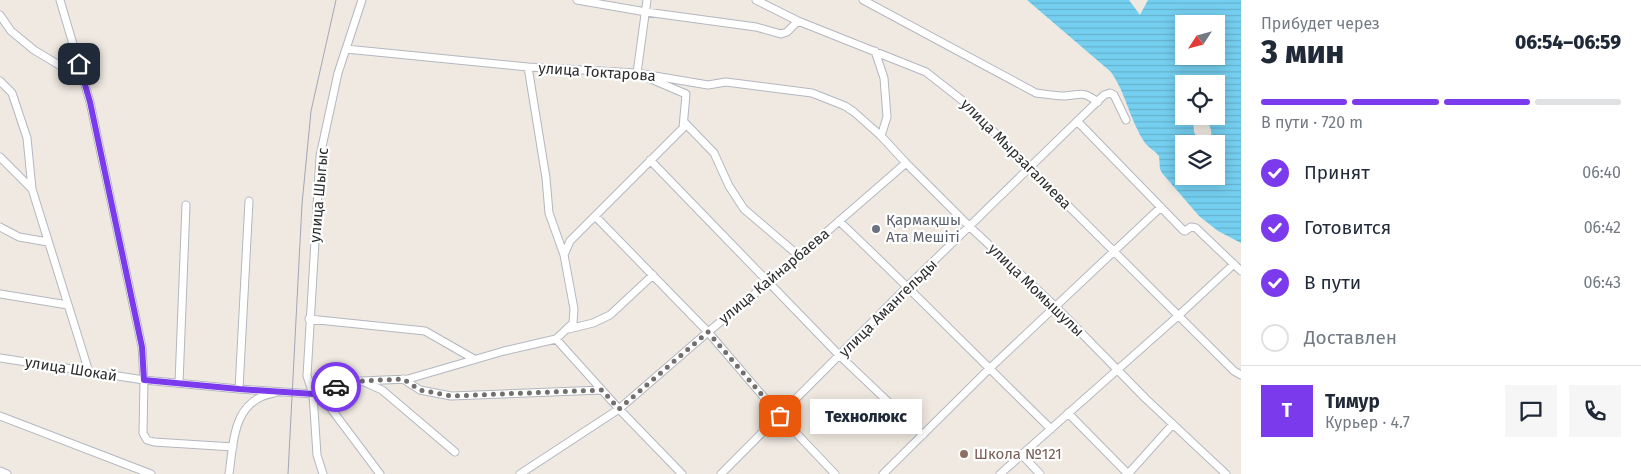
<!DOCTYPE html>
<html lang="ru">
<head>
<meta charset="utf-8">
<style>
  :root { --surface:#fff; --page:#f6f6f7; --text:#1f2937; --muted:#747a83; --line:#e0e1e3; --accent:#7c3aed }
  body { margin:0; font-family:"Fira Sans",sans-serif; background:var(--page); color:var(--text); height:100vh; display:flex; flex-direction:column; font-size:19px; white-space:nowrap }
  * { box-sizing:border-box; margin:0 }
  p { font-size:16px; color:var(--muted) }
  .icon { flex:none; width:28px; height:28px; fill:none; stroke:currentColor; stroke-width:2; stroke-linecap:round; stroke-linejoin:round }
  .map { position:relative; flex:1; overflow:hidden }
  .side { display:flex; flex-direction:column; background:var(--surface); width:400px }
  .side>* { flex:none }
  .needle { width:32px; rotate:234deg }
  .controls { position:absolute; left:1175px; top:15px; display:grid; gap:10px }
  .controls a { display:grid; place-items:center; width:50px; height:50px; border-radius:0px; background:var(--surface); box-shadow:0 2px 12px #0003; font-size:25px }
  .pin { position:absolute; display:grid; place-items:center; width:42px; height:42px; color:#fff; margin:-21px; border-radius:10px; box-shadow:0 2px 8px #0006 }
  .courier { position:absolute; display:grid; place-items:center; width:50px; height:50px; margin:-25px; border:4px solid #7c3aed; border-radius:50%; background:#fff; color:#222; box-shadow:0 1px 6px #0007 }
  .bubble { position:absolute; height:35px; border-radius:0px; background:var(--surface); box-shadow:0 2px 12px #0003; font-size:16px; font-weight:800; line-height:35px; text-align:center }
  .head em { font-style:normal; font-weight:800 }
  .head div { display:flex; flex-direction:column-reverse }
  .head { display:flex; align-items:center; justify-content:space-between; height:85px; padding:0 20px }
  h1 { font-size:32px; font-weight:800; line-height:38px }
  .bar { display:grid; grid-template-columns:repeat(4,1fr); gap:8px 5px; align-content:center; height:60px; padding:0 20px }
  .bar i { height:6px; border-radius:4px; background:var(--line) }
  .bar .selected { background:var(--accent) }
  .bar p { grid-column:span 4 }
  .line { display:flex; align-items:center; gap:12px; padding:0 20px; border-top:1px solid var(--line) }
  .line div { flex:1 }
  .round { display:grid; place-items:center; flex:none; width:52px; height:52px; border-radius:0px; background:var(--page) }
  ol { padding:0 20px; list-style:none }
  li { display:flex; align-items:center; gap:15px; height:55px }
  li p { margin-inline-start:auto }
  li .icon { padding:5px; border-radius:50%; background:var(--accent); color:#fff; stroke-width:4 }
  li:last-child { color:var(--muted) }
  li i { width:28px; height:28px; border:2px solid var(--line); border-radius:50% }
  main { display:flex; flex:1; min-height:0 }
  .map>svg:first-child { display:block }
  .water { fill:url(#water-rules); fill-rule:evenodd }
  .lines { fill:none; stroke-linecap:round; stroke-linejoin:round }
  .minor-casing { stroke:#b4b7c1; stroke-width:9 }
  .minor { stroke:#fff; stroke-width:7 }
  .rail { stroke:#a3a6b8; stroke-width:1 }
  .done { stroke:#726f6d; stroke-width:5; stroke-dasharray:0 9 }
  .route { stroke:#7c3aed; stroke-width:6 }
  .worship-dot { fill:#6b7280; stroke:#fff; stroke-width:2 }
  .education-dot { fill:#8d6e63; stroke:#fff; stroke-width:2 }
  .labels { text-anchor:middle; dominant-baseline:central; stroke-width:4.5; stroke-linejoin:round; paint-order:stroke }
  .street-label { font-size:15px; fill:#2e2e2e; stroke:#fff }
  .worship-label { font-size:15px; fill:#5b616d; stroke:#fff; text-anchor:start }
  .education-label { font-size:15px; fill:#785e54; stroke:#fff; text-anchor:start }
</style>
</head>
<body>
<main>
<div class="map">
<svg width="1241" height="474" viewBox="0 0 1241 474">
  <defs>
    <pattern id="water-rules" width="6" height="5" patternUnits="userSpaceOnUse" patternTransform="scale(1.25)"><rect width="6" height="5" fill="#75cff0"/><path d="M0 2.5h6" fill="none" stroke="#66b2ce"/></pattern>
  </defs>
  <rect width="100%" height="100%" fill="#efe9e1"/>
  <path class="water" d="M1027 0H1129L1140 15 1148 0H1241V243L1218 231 1199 216 1162 173 1160 169 1159 156C1155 151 1149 148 1145 143 1130 121 1126 93 1111 72ZM1184 24H1216V56H1184ZM1184 84H1216V116H1206L1211 130 1212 144H1216V176H1184V144H1210L1196 136 1194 132 1193 116H1184Z"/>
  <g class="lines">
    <defs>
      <path id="minor" d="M60 0 90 102 142 347 144 380 143 433 147 440 154 442 233 447
        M577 0 646 12 756 27 781 34 787 32 798 21
        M756 0 798 21 926 72 963 101 1234 371 1241 375
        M863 0 1036 93C1045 94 1055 96 1064 96 1082 95 1081 90 1098 102
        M0 15 11 31 34 50 84 80
        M346 49 528 67 637 73 708 85 726 82 812 93 845 106 854 112 881 136 906 163 970 227 1056 307 1145 398 1226 474
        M875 51 884 78 887 117 881 136
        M528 67 546 178 549 213 564 255
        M0 81 12 93 27 138 32 189 89 372
        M684 122 714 153 729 186 744 209 799 256
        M1078 122 1183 230 1185 231 1191 227 1196 228 1241 271
        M0 157 32 189
        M650 160 840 356 923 435
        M595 216 708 332 780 416 835 474
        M839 221C911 289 980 360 1051 429
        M0 227 19 237 48 242
        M0 294 68 305
        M309 319 425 331 474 359
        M569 329 593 323 610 315 653 275
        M556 339 619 409 682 474
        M0 358 144 380 239 389 313 394 361 381 408 379 504 351 556 339 573 323 574 309 564 255 570 241 683 128 686 94 637 73 647 0
        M403 379 420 390 451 396 602 390
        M364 382 382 390 455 452
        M179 383 186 205
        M239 389 249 201
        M313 394 329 406 380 474
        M1068 413 1128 474 1173 424
        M0 416 151 474
        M1022 455 1040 474
        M0 471 7 474
        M229 474C234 440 233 400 274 393
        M323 474 317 455 313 394 307 376 320 156 338 73 362 0
        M520 474 619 409 708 332 769 282 906 163
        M721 474 908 286 1104 95 1110 93 1114 95 1126 120
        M883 474 989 369 1161 207
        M1000 474 1178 316 1234 264"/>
    </defs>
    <use href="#minor" class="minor-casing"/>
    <use href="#minor" class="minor"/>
    <path class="rail" d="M288 474 302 204 311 111 336 0"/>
  </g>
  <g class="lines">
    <path class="done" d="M336 387 362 381 403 379 420 390 451 396 602 390 619 409 708 332 780 416"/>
    <path class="route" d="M79 64 90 102 142 347 144 380 239 389 314 394 336 387"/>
  </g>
  <circle class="worship-dot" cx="876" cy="229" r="5"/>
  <circle class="education-dot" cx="964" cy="454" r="5"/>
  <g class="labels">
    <g class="street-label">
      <text transform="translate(597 72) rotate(4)">улица Токтарова</text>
      <text transform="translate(1016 154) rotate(45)">улица Мырзагалиева</text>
      <text transform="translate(319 195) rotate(-85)">улица Шыгыс</text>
      <text transform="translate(774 276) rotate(-40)">улица Кайнарбаева</text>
      <text transform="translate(1036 290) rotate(44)">улица Момышулы</text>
      <text transform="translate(888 308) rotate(-45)">улица Амангельды</text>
      <text transform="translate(71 369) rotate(9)">улица Шокай</text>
    </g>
    <g class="worship-label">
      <text x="886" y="220">Қармақшы<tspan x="886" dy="17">Ата Мешіті</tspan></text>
    </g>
    <g class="education-label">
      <text x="974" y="454">Школа №121</text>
    </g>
  </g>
</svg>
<div class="controls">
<a><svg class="needle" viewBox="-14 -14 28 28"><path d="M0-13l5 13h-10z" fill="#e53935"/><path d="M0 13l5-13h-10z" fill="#747a83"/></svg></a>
<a><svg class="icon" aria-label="locate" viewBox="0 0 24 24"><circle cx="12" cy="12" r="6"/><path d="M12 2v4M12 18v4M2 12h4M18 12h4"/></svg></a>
<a><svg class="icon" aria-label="layers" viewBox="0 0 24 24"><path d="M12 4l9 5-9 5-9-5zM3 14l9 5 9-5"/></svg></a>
</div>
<div class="pin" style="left:780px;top:416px;background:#ea580c"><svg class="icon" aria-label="bag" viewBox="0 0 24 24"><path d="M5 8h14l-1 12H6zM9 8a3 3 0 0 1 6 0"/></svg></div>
<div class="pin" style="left:79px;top:64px;background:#1f2937"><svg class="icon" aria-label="home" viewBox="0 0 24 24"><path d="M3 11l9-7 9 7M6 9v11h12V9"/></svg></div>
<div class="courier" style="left:336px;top:387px"><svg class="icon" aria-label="car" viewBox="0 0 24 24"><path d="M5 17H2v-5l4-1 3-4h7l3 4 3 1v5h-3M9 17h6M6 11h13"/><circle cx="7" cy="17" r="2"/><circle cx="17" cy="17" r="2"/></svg></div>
<div class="bubble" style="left:810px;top:399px;width:112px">Технолюкс</div>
</div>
<section class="side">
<div class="head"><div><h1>3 мин</h1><p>Прибудет через</p></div><em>06:54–06:59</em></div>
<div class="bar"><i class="selected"></i><i class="selected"></i><i class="selected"></i><i></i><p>В пути · 720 m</p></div>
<ol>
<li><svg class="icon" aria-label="check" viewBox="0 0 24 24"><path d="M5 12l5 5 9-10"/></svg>Принят<p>06:40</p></li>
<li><svg class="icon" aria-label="check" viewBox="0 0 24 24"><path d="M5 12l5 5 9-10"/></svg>Готовится<p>06:42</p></li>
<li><svg class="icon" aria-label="check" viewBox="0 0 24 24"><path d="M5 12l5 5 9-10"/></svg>В пути<p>06:43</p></li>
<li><i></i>Доставлен</li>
</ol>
<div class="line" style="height:90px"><b class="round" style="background:var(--accent);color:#fff">Т</b><div><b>Тимур</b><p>Курьер · 4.7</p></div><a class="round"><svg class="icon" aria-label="chat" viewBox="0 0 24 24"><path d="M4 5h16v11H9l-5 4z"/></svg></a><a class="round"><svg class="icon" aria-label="phone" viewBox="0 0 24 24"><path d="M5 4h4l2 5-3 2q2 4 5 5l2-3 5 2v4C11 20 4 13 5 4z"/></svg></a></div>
</section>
</main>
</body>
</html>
